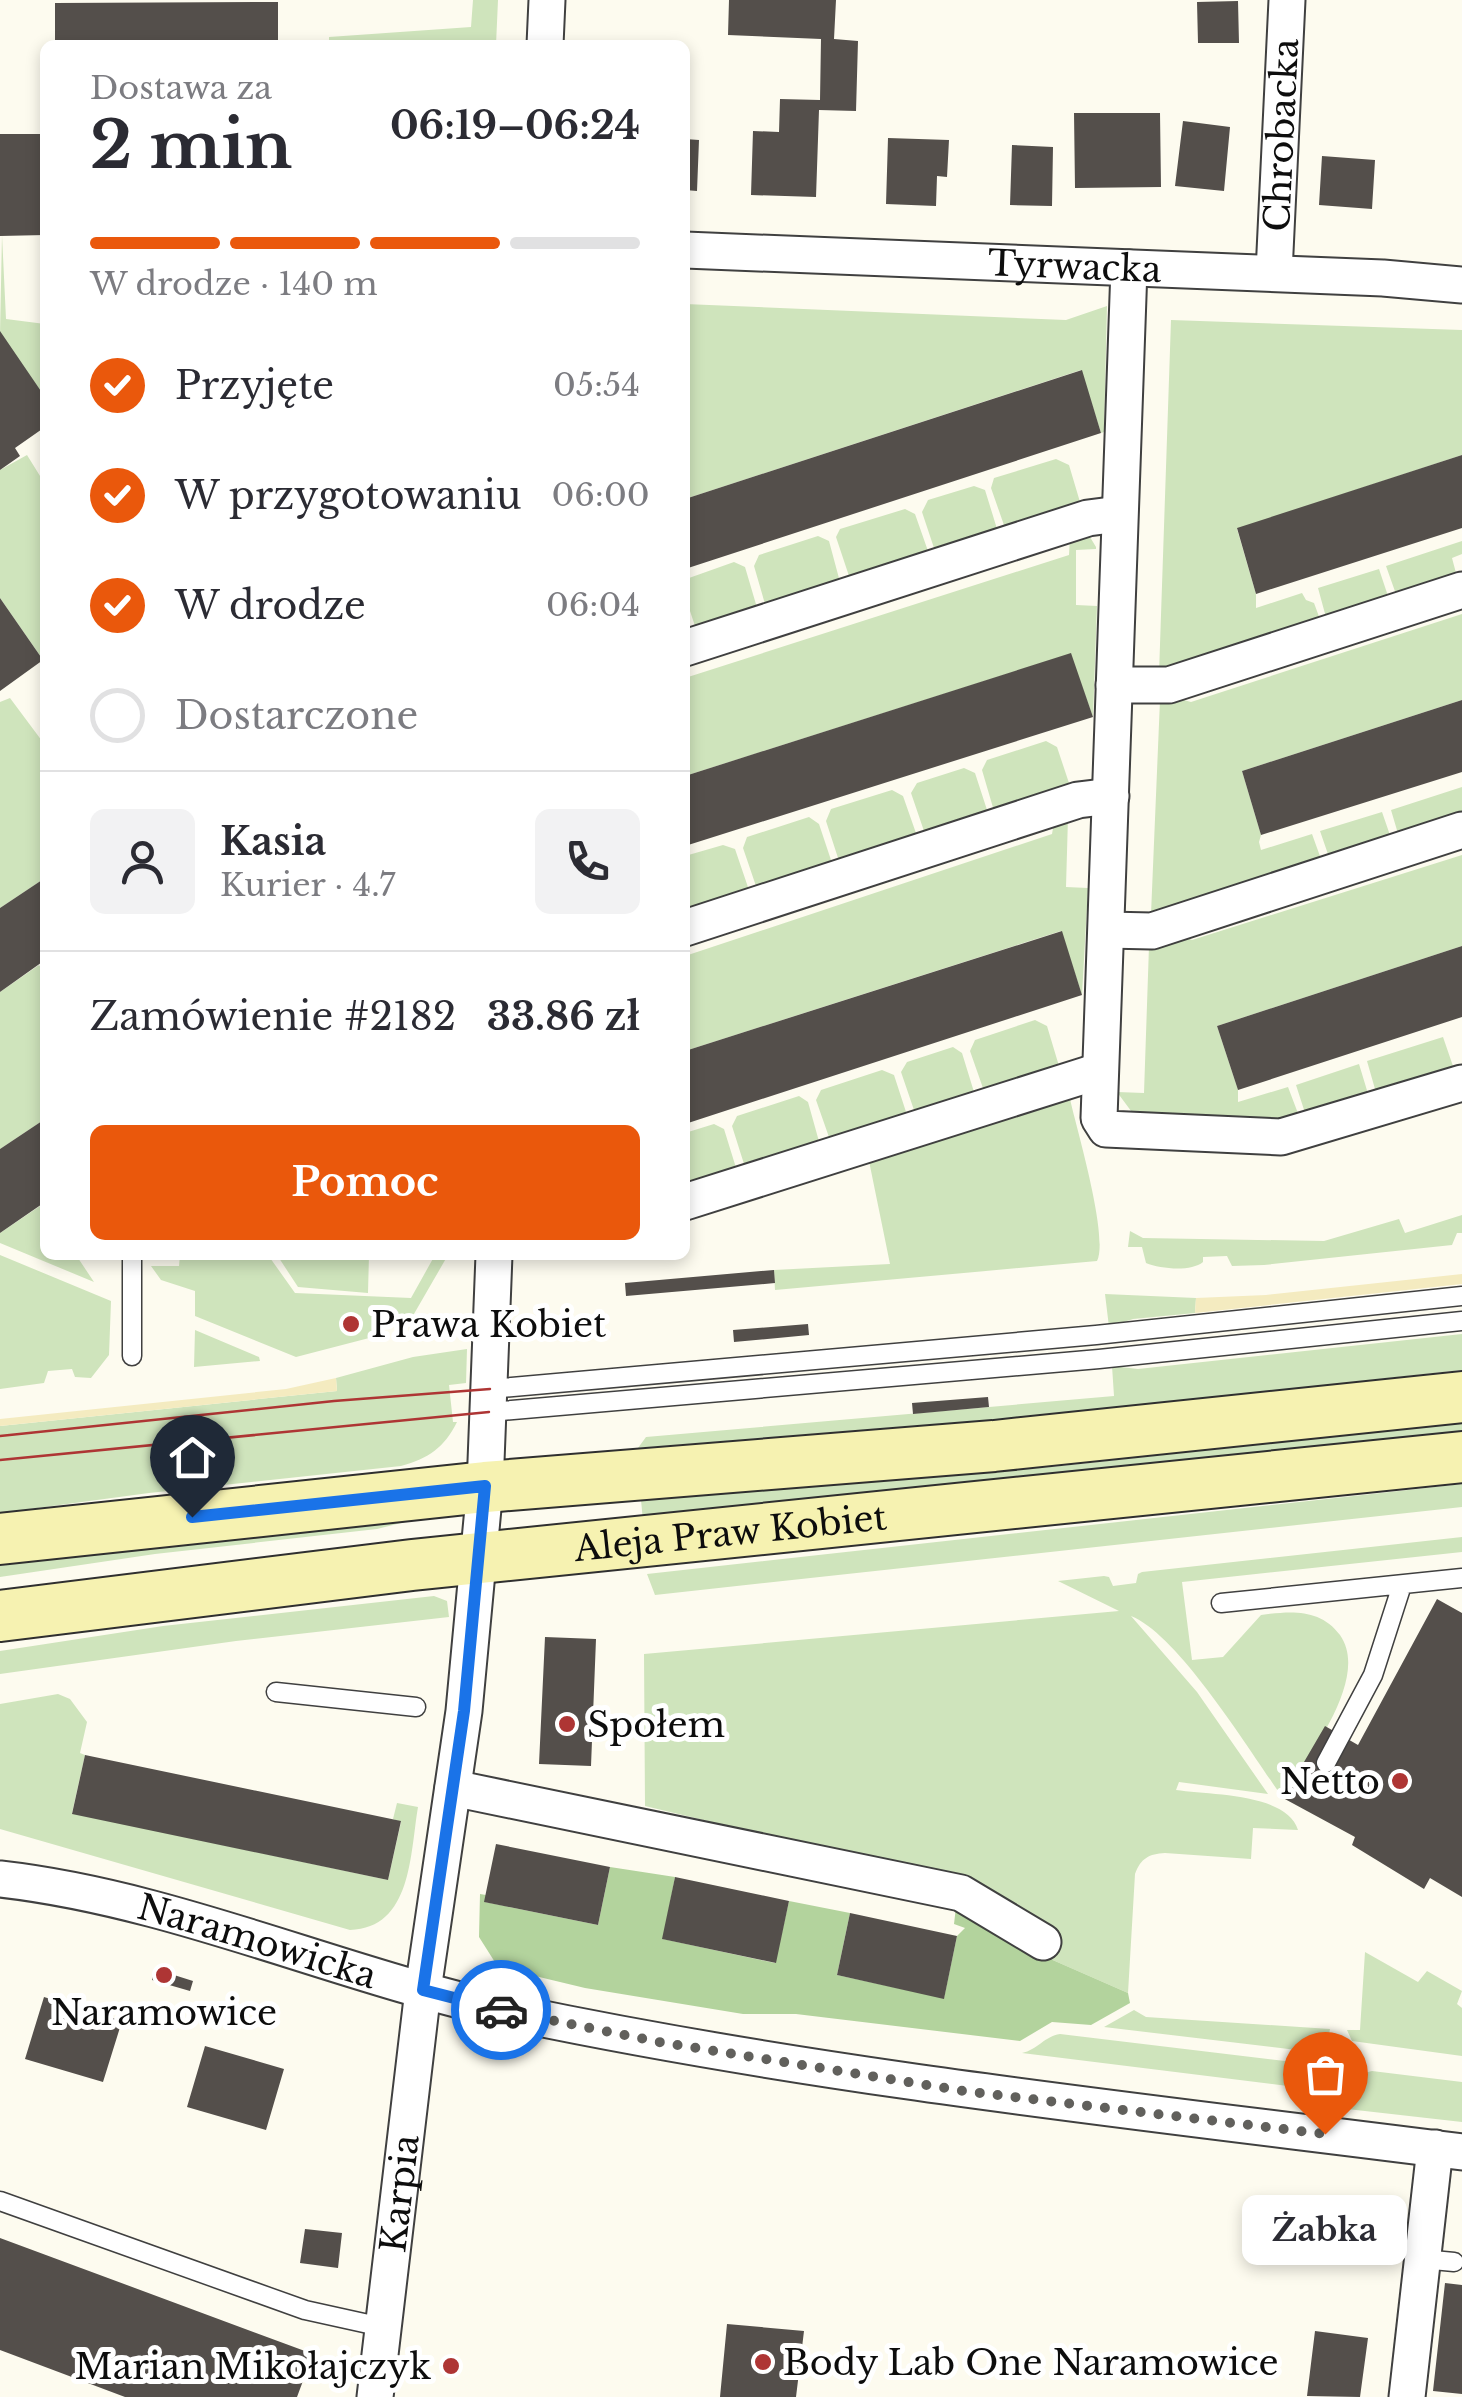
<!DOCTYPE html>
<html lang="pl">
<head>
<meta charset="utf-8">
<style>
  :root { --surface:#fff; --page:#f2f2f3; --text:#2b2b33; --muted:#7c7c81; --line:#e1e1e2; --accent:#ea580c }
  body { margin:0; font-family:"Libre Baskerville",serif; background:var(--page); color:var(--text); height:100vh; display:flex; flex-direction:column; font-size:38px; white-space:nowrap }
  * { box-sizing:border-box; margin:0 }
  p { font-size:32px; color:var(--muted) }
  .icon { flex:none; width:55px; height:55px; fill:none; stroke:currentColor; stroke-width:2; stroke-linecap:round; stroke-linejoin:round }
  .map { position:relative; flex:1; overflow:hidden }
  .side { position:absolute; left:40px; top:40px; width:650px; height:1220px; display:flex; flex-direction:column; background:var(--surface); border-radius:15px; box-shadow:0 5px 15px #0003 }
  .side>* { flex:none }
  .pin { position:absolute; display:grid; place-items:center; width:85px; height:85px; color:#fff; margin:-102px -42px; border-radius:50% 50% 50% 0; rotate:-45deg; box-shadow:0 0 10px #0007 }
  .pin .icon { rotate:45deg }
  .courier { position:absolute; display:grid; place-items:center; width:100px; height:100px; margin:-50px; border:8px solid #1a73e8; border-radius:50%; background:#fff; color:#222; box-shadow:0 2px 12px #0007 }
  .bubble { position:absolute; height:70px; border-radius:15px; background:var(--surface); box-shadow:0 5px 15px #0003; font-size:32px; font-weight:800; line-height:70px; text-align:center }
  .overview em { font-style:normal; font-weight:800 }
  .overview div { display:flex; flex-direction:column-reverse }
  .overview { display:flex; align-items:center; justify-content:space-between; height:170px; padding:0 50px }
  h1 { font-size:65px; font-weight:800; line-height:75px }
  .bar { display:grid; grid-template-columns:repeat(4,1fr); gap:15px 10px; align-content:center; height:120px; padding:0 50px }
  .bar i { height:12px; border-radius:8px; background:var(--line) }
  .bar .active { background:var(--accent) }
  .bar p { grid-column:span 4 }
  .line { display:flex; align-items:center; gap:25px; padding:0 50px; border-top:2px solid var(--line) }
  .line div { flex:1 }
  .round { display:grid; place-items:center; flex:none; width:105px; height:105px; border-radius:15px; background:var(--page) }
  ol { padding:0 50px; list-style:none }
  li { display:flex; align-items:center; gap:30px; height:110px }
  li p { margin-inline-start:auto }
  li .icon { padding:10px; border-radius:50%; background:var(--accent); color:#fff; stroke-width:4 }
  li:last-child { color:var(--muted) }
  li i { width:55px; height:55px; border:5px solid var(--line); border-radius:50% }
  .button { display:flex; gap:20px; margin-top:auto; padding:20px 50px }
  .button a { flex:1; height:115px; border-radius:15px; background:var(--accent); color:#fff; font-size:40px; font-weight:800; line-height:115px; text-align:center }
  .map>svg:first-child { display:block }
  .green { fill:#cfe4bc }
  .forest { fill:#b3d39d }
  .sand { fill:#f4ebc0 }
  .building { fill:#544f4b }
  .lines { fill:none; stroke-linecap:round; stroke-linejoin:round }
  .lane-casing { stroke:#404040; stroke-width:21 }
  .street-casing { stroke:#404040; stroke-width:39 }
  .secondary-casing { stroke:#2f2f2f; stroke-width:54 }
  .lane { stroke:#fff; stroke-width:18 }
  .street { stroke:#fff; stroke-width:35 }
  .secondary { stroke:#f6f2b1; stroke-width:50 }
  .tram { stroke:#ae3534; stroke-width:2.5 }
  .done { stroke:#61605c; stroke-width:10; stroke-dasharray:0 18 }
  .route { stroke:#1a73e8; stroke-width:12 }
  .poi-dot { fill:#ae3534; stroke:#fff; stroke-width:4 }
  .labels { text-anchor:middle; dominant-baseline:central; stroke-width:10; stroke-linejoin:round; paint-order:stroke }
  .street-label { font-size:35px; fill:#0d0d0d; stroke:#fff }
  .poi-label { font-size:35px; fill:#0d0d0d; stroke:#fff; text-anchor:start }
</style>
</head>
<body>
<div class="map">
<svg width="1462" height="2397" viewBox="0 0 1462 2397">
  <rect width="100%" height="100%" fill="#fdfbef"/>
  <path class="green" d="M473 0H498L496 45H329V37L471 27Z
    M2 235 6 319 45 324V397L0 334Z
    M685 304 1066 320 1107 306 1104 432 1101 433 1081 370 685 499Z
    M1171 320 1462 330V455L1237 529 1256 594V608L1302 593 1306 600 1314 603 1321 622 1159 674Z
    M27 455 45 484 43 660 0 598V470Z
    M1056 459 1069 465 1080 502 1078 508 1005 528 991 488 994 478Z
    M974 486 985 490 998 532 938 552 934 548 922 512 928 500Z
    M905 509 915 514 928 551 925 556 850 579 836 537 840 529Z
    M1078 535 1090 537 1096 547V549L1076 550V605L1097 606 1093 717 1070 654 685 776V678L1069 555 1070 536Z
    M818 536 829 541 840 582 765 604 754 566 759 555Z
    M1462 541V554L1452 558 1456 573 1462 572V579L1397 597 1386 566Z
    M734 562 745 567 758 611 696 629 685 596 689 578Z
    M1379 569 1388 596 1327 621 1318 588Z
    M1462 614V700L1242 771 1261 835 1259 842 1261 850 1312 834 1321 859 1151 914 1160 700 1169 696 1191 702Z
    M10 698 45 745V878L0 908V702Z
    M1046 741 1057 747 1070 786 994 811 982 770 987 760Z
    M964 768 975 773 988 813 925 834 911 793 917 783Z
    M1462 787V819L1399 837 1391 810Z
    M892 790 903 796 917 836 839 861 826 821 831 809Z
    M1382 812 1391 838 1330 860 1320 831Z
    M809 817 819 824 832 863 757 889 743 848 747 837Z
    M1055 817H1068L1066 887 1088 888 1082 995 1061 931 685 1051V956L1052 834Z
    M723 845 735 849 750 893 685 912V856Z
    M1462 855V946L1217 1026 1238 1090V1102L1288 1087 1299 1116 1298 1123 1134 1115 1117 1092 1144 1093 1149 946 1174 932 1192 940Z
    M39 965 45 974V1119L0 1149V992Z
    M1035 1020 1047 1026 1059 1066 984 1091 970 1051 975 1040Z
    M1443 1037 1454 1069 1377 1096 1367 1061Z
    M953 1047 962 1053 974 1092 972 1096 915 1113 901 1072 907 1062Z
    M1359 1064 1369 1097 1306 1116 1296 1085Z
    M882 1070 894 1075 907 1115 830 1140 816 1100 821 1090Z
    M1060 1094 1070 1099C1077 1130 1109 1237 1097 1261L775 1290 774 1270 890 1264 869 1161 960 1134 961 1125Z
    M799 1096 808 1102 820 1145 748 1168 744 1164 732 1126 737 1116Z
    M714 1124 724 1129 737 1171 685 1189V1133Z
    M43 1204 45 1255H76L94 1282 0 1243V1233Z
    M1462 1215V1233H1457L1452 1245 1264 1265 1232 1266 1227 1256 1203 1257V1262C1191 1272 1161 1269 1146 1263L1142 1247H1128L1130 1231 1143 1238 1324 1241 1399 1219 1405 1233Z
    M0 1255 111 1301 109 1355 91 1378 75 1377 72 1369 48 1371 44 1383 0 1389Z
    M180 1255H268L295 1293 411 1298 435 1255H448L407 1326 400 1319 378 1324 377 1334 373 1337 296 1357 195 1316V1291L161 1280 151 1266H179Z
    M277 1255H369L368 1293 298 1287Z
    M1105 1294 1196 1298 1195 1313 1133 1319 1109 1327Z
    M195 1330 259 1357 260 1361 194 1367Z
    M1462 1334V1370L1050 1415 638 1448 646 1437 1114 1396 1112 1366 1138 1369Z
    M467 1349 466 1383 449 1385 453 1422H457C444 1448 429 1458 401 1466L149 1493 0 1513V1426L337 1391 336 1378 413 1357Z
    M1462 1423V1432L643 1521 641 1500 1051 1467Z
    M1462 1484V1507L655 1595 647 1574Z
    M408 1517 409 1521 377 1529 155 1554 0 1577V1566L41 1560Z
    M1462 1537V1552L1182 1582 1192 1660 1223 1657 1261 1615C1290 1611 1320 1608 1340 1635 1371 1679 1306 1759 1283 1798 1250 1752 1179 1635 1131 1616L1197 1692 1268 1794 1179 1782 1176 1790C1210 1795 1287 1793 1298 1830L1253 1828 1251 1859 1165 1853C1149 1854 1141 1858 1135 1874L1128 1993 1039 1954 961 1882 645 1806 644 1654 1119 1611 1058 1581 1104 1576 1109 1577 1113 1586 1136 1583 1138 1574 1142 1572Z
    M434 1596 447 1601 449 1617 236 1641 0 1674V1651L163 1626Z
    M58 1694 70 1699 87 1722 80 1753 85 1755 72 1813 388 1880 401 1822 393 1819 397 1803 418 1807C410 1854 412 1928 350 1930L0 1829V1704Z
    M1365 1952 1418 1982 1427 1971 1462 1991 1457 2004 1462 2008V2056L1352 2041 1347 2030H1360Z
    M1134 2010 1146 2017 1330 2029 1327 2046 1313 2052 1104 2027Z
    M1060 2034 1344 2068 1316 2088H1304L1022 2053C1037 2050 1045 2036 1060 2034Z
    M1372 2071 1462 2082V2122L1303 2104C1339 2100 1344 2076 1372 2071Z"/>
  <path class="forest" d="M610 1867 675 1877 663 1939 775 1963 789 1901 850 1913 837 1975 944 1998 957 1936 965 1928 954 1924 956 1907 1039 1954 1128 1993 1130 2003 1091 2025 1052 2022 1020 2041 796 2014H743L585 1988 498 1967 479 1937 480 1894 486 1895 485 1902 598 1925Z"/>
  <path class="sand" d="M1462 1274V1284L1195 1313 1196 1298 1266 1295Z
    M336 1378 337 1391 0 1426V1419L286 1389Z"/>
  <path class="building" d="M729 0H836L834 39 858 41 856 111 819 110 816 197 751 195 753 131 779 132 780 99 820 100 821 39 728 35Z
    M1238 1 1239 43H1198L1197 2Z
    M278 2V45H55V3Z
    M1074 113H1160L1161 187 1075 188Z
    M1183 121 1230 127 1224 191 1175 186Z
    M0 134H45V235L0 236Z
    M888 138 949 140 947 177 937 176 936 206 886 204Z
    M685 139 699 140 697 191 685 190Z
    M1012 145 1053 147 1052 206 1010 205Z
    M1322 156 1375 160 1372 209 1319 205Z
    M0 331 45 397V427L15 448 20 456 0 470Z
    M1082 370 1101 433 685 569V499Z
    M1462 455V528L1256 594 1237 528Z
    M0 598 43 660 0 691Z
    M1071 653 1093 717 685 846V776Z
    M1462 700V772L1261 835 1242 771Z
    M45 878V960L0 992V908Z
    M1062 931 1082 995 685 1124V1051Z
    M1462 946V1017L1238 1090 1217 1026Z
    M45 1119V1202L0 1233V1149Z
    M774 1270 775 1283 626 1296 625 1283Z
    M808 1324 809 1335 734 1342 733 1330Z
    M988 1397 989 1407 913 1414 912 1403Z
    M1437 1599 1462 1613V1897L1430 1878 1424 1889 1352 1845 1355 1837 1283 1798 1325 1726 1358 1745Z
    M545 1637 596 1639 591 1766 539 1764Z
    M85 1755 401 1821 388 1880 72 1814Z
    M496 1844 610 1867 598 1925 484 1902Z
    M675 1877 789 1901 776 1963 662 1939Z
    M850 1913 957 1936 944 1999 837 1975Z
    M155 1969 193 1981 190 1991 152 1980Z
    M44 1997 122 2021 103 2082 25 2059Z
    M205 2046 284 2069 266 2130 187 2107Z
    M305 2229 342 2233 338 2268 300 2263Z
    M0 2238 313 2354 297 2397H125L0 2350Z
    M1445 2283 1462 2285V2394L1433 2391Z
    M727 2324 804 2331 796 2397H720Z
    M1315 2331 1368 2338 1360 2397 1307 2396Z"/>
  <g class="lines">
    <defs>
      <path id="lane" d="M132 1356V1255
        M490 1389 1096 1335 1462 1296
        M489 1412 1099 1359 1462 1321
        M1221 1603 1462 1578
        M276 1692 416 1707
        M1326 1763 1373 1675 1402 1585
        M0 2201 305 2310 382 2327
        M1422 2259 1454 2262"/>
      <g id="street">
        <path d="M545 45 547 0"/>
        <path id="s1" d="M685 250 1383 278 1462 285"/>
        <path d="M1129 268 1099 1118 1106 1129 1281 1137 1462 1083"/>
        <path id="s2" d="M1274 273 1287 0"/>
        <path d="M685 648 1088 518 1119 514"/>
        <path d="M1114 685H1169L1462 590"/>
        <path d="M685 928 1078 800 1111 796"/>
        <path d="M1107 930 1152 931 1462 830"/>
        <path d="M685 1202 1099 1071"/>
        <path d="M453 1788 961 1893 1043 1942"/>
        <path id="s3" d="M0 1879C177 1899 345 1978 519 2014 831 2079 1147 2112 1462 2152"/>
        <path id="s4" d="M375 2397 423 1990 464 1711 485 1487 494 1255"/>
        <path d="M1407 2397 1435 2148"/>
      </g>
      <g id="secondary">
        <path d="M0 1539 485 1487 994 1446 1462 1397"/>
        <path id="s5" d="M0 1616 412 1565 1462 1457"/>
      </g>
    </defs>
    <use href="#lane" class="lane-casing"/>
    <use href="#street" class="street-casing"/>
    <use href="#secondary" class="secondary-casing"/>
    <use href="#lane" class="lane"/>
    <use href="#street" class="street"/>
    <use href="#secondary" class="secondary"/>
    <path class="tram" d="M0 1436 334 1401 490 1389
      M0 1460 489 1412"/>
  </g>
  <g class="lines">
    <path class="done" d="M501 2010 659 2042 964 2091 1325 2134"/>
    <path class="route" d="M192 1517 485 1486 464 1711 423 1990 501 2010"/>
  </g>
  <g class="poi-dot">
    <circle cx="351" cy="1324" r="10"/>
    <circle cx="567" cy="1724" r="10"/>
    <circle cx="1400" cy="1781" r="10"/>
    <circle cx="164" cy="1975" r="10"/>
    <circle cx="763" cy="2362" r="10"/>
    <circle cx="451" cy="2366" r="10"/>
  </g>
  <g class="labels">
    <g class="street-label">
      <text stroke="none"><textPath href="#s2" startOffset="138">Chrobacka</textPath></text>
      <text stroke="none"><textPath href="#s1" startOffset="390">Tyrwacka</textPath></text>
      <text stroke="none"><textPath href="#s5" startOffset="735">Aleja Praw Kobiet</textPath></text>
      <text stroke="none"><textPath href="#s3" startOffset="265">Naramowicka</textPath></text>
      <text stroke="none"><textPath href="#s4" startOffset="205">Karpia</textPath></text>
    </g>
    <g class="poi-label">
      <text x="371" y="1324">Prawa Kobiet</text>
      <text x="587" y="1724">Społem</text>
      <text x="1380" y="1781" text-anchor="end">Netto</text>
      <text x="164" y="2012" text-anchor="middle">Naramowice</text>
      <text x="783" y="2362">Body Lab One Naramowice</text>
      <text x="431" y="2366" text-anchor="end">Marian Mikołajczyk</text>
    </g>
  </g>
</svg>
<div class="pin" style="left:1325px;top:2134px;background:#ea580c"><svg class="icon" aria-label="bag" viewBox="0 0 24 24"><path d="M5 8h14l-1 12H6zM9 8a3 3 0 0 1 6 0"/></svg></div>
<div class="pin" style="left:192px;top:1517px;background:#1f2937"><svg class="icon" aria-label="home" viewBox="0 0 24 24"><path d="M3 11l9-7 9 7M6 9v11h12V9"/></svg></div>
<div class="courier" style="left:501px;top:2010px"><svg class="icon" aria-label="car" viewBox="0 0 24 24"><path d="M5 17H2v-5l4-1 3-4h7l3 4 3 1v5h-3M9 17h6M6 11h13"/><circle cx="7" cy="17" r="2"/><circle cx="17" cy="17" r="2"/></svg></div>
<div class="bubble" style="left:1242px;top:2195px;width:165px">Żabka</div>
<section class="side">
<div class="overview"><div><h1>2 min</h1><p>Dostawa za</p></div><em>06:19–06:24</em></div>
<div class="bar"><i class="active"></i><i class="active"></i><i class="active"></i><i></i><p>W drodze · 140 m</p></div>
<ol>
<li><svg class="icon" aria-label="check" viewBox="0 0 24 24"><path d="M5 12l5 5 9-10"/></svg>Przyjęte<p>05:54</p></li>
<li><svg class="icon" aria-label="check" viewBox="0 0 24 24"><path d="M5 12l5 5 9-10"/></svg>W przygotowaniu<p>06:00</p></li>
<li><svg class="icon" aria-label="check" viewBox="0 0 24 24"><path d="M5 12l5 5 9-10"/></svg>W drodze<p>06:04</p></li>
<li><i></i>Dostarczone</li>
</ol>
<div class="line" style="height:180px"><a class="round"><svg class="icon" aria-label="person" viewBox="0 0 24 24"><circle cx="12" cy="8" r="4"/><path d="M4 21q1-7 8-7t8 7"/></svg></a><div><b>Kasia</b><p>Kurier · 4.7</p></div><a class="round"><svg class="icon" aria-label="phone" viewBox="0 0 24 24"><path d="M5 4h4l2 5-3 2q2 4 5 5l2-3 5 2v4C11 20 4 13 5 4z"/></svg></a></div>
<div class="line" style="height:130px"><div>Zamówienie #2182</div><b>33.86 zł</b></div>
<div class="button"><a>Pomoc</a></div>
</section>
</div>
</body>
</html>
